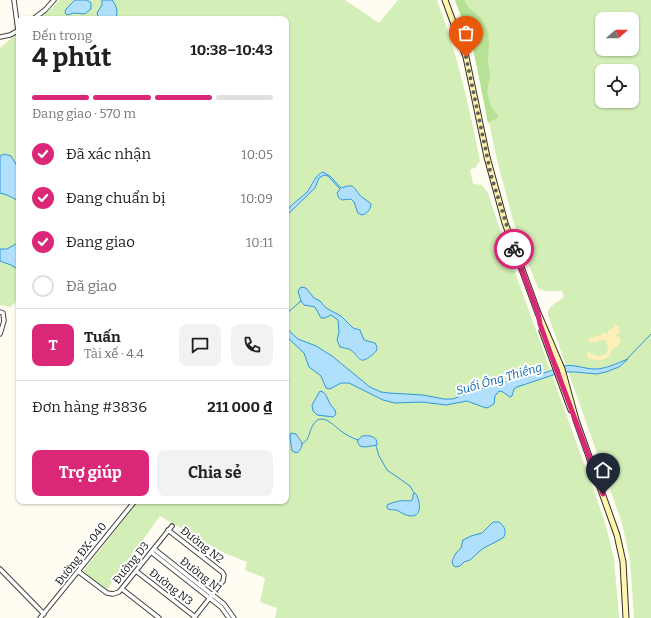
<!DOCTYPE html>
<html lang="vi">
<head>
<meta charset="utf-8">
<style>
  :root { --surface:#fff; --page:#f2f2f2; --text:#202124; --muted:#757577; --line:#e0e0e0; --accent:#db2777 }
  body { margin:0; font-family:Bitter,serif; background:var(--page); color:var(--text); height:100vh; display:flex; flex-direction:column; font-size:15px; white-space:nowrap }
  * { box-sizing:border-box; margin:0 }
  p { font-size:13px; color:var(--muted) }
  .icon { flex:none; width:22px; height:22px; fill:none; stroke:currentColor; stroke-width:2; stroke-linecap:round; stroke-linejoin:round }
  .map { position:relative; flex:1; overflow:hidden }
  .side { position:absolute; left:16px; top:16px; width:273px; height:488px; display:flex; flex-direction:column; background:var(--surface); border-radius:8px; box-shadow:0 1px 3px #0004 }
  .side>* { flex:none }
  .needle { width:26px; rotate:70deg }
  .tools { position:absolute; left:595px; top:12px; display:grid; gap:8px }
  .tools a { display:grid; place-items:center; width:44px; height:44px; border-radius:8px; background:var(--surface); box-shadow:0 1px 3px #0004; font-size:20px }
  .pin { position:absolute; display:grid; place-items:center; width:34px; height:34px; color:#fff; margin:-41px -17px; border-radius:50% 50% 50% 0; rotate:-45deg; box-shadow:0 0 4px #0007 }
  .pin .icon { rotate:45deg }
  .courier { position:absolute; display:grid; place-items:center; width:40px; height:40px; margin:-20px; border:3px solid #db2777; border-radius:50%; background:#fff; color:#222; box-shadow:0 1px 5px #0007 }
  .summary em { font-style:normal; font-weight:700 }
  .summary div { display:flex; flex-direction:column-reverse }
  .summary { display:flex; align-items:center; justify-content:space-between; height:68px; padding:0 16px }
  h1 { font-size:26px; font-weight:700; line-height:30px }
  .bar { display:grid; grid-template-columns:repeat(4,1fr); gap:6px 4px; align-content:center; height:48px; padding:0 16px }
  .bar i { height:5px; border-radius:3px; background:var(--line) }
  .bar .current { background:var(--accent) }
  .bar p { grid-column:span 4 }
  .line { display:flex; align-items:center; gap:10px; padding:0 16px; border-top:1px solid var(--line) }
  .line div { flex:1 }
  .round { display:grid; place-items:center; flex:none; width:42px; height:42px; border-radius:8px; background:var(--page) }
  ol { padding:0 16px; list-style:none }
  li { display:flex; align-items:center; gap:12px; height:44px }
  li p { margin-inline-start:auto }
  li .icon { padding:4px; border-radius:50%; background:var(--accent); color:#fff; stroke-width:4 }
  li:last-child { color:var(--muted) }
  li i { width:22px; height:22px; border:2px solid var(--line); border-radius:50% }
  .primary-button { display:flex; gap:8px; margin-top:auto; padding:8px 16px }
  .primary-button a { flex:1; height:46px; border-radius:8px; background:var(--accent); color:#fff; font-size:16px; font-weight:700; line-height:46px; text-align:center }
  .primary-button a+a { background:var(--page); color:var(--text) }
  .map>svg:first-child { display:block }
  .green { fill:#d3eeb6; fill-rule:evenodd }
  .forest { fill:#b7e194 }
  .sand { fill:#ffefb9 }
  .water { fill:#b0e0fc; stroke:#3097db }
  .lines { fill:none; stroke-linecap:round; stroke-linejoin:round }
  .stream { stroke:#3097db; stroke-width:1 }
  .street-casing { stroke:#424242; stroke-width:5.5 }
  .secondary-casing { stroke:#313131; stroke-width:7 }
  .street { stroke:#fff; stroke-width:3.5 }
  .secondary { stroke:#fff5ac; stroke-width:5 }
  .done { stroke:#63625e; stroke-width:4; stroke-dasharray:0 7.2 }
  .route { stroke:#db2777; stroke-width:5 }
  .labels { text-anchor:middle; dominant-baseline:central; stroke-width:4; stroke-linejoin:round; paint-order:stroke }
  .street-label { font-size:11px; fill:#0f0f0f; stroke:#fff }
  .water-label { font-size:12px; font-style:italic; fill:#0b68ae; stroke:#fff }
</style>
</head>
<body>
<div class="map">
<svg width="651" height="618" viewBox="0 0 651 618">
  <rect width="100%" height="100%" fill="#fffcf1"/>
  <path class="green" d="M59 0H345L379 23 398 0H437C457 53 469 106 480 161L476 167 470 170 473 184 482 185 488 193 504 242 604 519 614 558 619 618H275L277 608 260 602 265 578 245 570 247 562 222 552 160 516 106 591 82 573 138 501H286V19H37L51 9Z
    M455 0H651V618H634L630 560 622 523 548 315C548 305 557 303 564 297L562 291H545L538 288 530 268 513 220 498 164 473 48ZM602 19H632V49H602ZM602 71H632V101H602Z
    M19 32V300L10 307 0 305V48Z"/>
  <path class="forest" d="M455 0H464L468 7 481 18 488 31 489 44 488 62 490 75 487 92 491 106 499 117 488 123 473 48Z"/>
  <path class="sand" d="M614 324 619 327 620 332 617 333 616 336 620 338 621 342 615 348 611 350 610 356C606 358 600 362 594 360 592 359 590 358 588 358L587 354 588 352C596 356 600 358 607 353L608 346 606 341 603 339 597 342H589L588 340 591 337 594 338 596 335 600 336 603 333 608 334V331L613 328Z"/>
  <path class="water" d="M75 0H87L91 3V9L85 14 74 13 67 15 65 13 66 9Z
    M102 0H112C117 6 118 12 116 19H99L97 13 102 5Z
    M4 154 11 156 19 169V201L7 195 0 193V156Z
    M323 172 330 176 341 188C357 182 353 190 363 198 366 200 368 201 371 204 371 209 367 214 362 215L358 213 354 202 351 199 342 200 339 198 337 193 340 189 328 176 324 175 319 178 315 188 286 216C286 206 301 199 307 192 312 186 315 175 323 172Z
    M16 244H19V270L11 265 0 261V249H7Z
    M301 287 306 288 314 298 320 301 326 308 341 316 353 328 360 330 364 340 375 343 377 347C377 352 375 352 372 355 358 367 360 355 349 349 346 348 343 348 340 347L337 340 339 332 338 320 331 315 325 318H321L315 307 304 305 301 301 298 291Z
    M286 328 298 339 316 346 332 356 370 387 381 392 389 393 423 395 444 399H453L477 389 498 385 519 376 537 371 538 373C546 375 555 367 564 366 575 364 584 369 595 369 606 369 617 363 628 359L619 367 606 372 597 374 575 372H562L517 387 514 389 512 396 510 397 503 392 499 391 495 396 494 404 489 407 486 408 467 401 446 405 422 402 395 403 383 400 349 383H341L330 389 326 388 321 376 309 367 304 353 286 336Z
    M320 391 323 392 326 395 330 404 335 410 336 414 333 417 317 415 313 411 312 405Z
    M291 433 296 434C301 442 306 444 297 453L292 451 290 437Z
    M362 436C369 435 378 436 377 445L365 447 360 446 357 441Z
    M415 493C420 498 423 517 411 516 406 516 401 512 396 510 392 509 390 511 387 508V505C395 501 402 500 411 501L413 498V494Z
    M493 522H499C505 526 507 533 503 538L482 549 470 560 464 562 460 566 455 567 453 565 452 561 456 553 461 548 463 540 471 536 482 533Z"/>
  <g class="lines">
    <path class="stream" d="M286 314 301 301
      M626 360 651 334
      M302 444C311 438 308 433 313 425 321 411 333 425 341 431 346 435 352 438 358 440
      M376 446 379 456 387 470 410 486 414 493"/>
    <defs>
      <path id="street" d="M14 0 18 31
        M33 19 45 10 54 0
        M0 37 10 35 19 30
        M0 312 3 313 4 321 0 334
        M168 530 222 572 224 575 223 581 194 618
        M154 549 224 604 234 618
        M151 552 221 607 229 618
        M0 569 44 614
        M136 571 195 617
        M79 572 107 593 113 594 119 592 172 526
        M122 589 159 618
        M40 618 135 501"/>
      <path id="secondary" d="M445 0 466 57 487 157 505 223 538 313 562 369 576 420 617 535 623 562 626 618
        M542 331 571 410"/>
    </defs>
    <use href="#street" class="street-casing"/>
    <use href="#secondary" class="secondary-casing"/>
    <use href="#street" class="street"/>
    <use href="#secondary" class="secondary"/>
  </g>
  <g class="lines">
    <path class="done" d="M466 57 491 175 514 249"/>
    <path class="route" d="M514 249 538 313 540 324 550 352 603 494"/>
  </g>
  <g class="labels">
    <g class="street-label">
      <text transform="translate(202 545) rotate(38)">Đường N2</text>
      <text transform="translate(81 554) rotate(-52)">Đường ĐX-040</text>
      <text transform="translate(131 563) rotate(-51)">Đường D3</text>
      <text transform="translate(201 575) rotate(38)">Đường N1</text>
      <text transform="translate(171 587) rotate(38)">Đường N3</text>
    </g>
    <g class="water-label">
      <text transform="translate(499 379) rotate(-16)">Suối Ông Thiềng</text>
    </g>
  </g>
</svg>
<div class="tools">
<a><svg class="needle" viewBox="-14 -14 28 28"><path d="M0-13l5 13h-10z" fill="#e53935"/><path d="M0 13l5-13h-10z" fill="#757577"/></svg></a>
<a><svg class="icon" aria-label="locate" viewBox="0 0 24 24"><circle cx="12" cy="12" r="6"/><path d="M12 2v4M12 18v4M2 12h4M18 12h4"/></svg></a>
</div>
<div class="pin" style="left:466px;top:57px;background:#ea580c"><svg class="icon" aria-label="bag" viewBox="0 0 24 24"><path d="M5 8h14l-1 12H6zM9 8a3 3 0 0 1 6 0"/></svg></div>
<div class="pin" style="left:603px;top:494px;background:#1f2937"><svg class="icon" aria-label="home" viewBox="0 0 24 24"><path d="M3 11l9-7 9 7M6 9v11h12V9"/></svg></div>
<div class="courier" style="left:514px;top:249px"><svg class="icon" aria-label="bike" viewBox="0 0 24 24"><circle cx="6" cy="16" r="4"/><circle cx="18" cy="16" r="4"/><path d="M6 16l4-8h5l3 8M10 8l3 8H6M13 5h3"/></svg></div>
<section class="side">
<div class="summary"><div><h1>4 phút</h1><p>Đến trong</p></div><em>10:38–10:43</em></div>
<div class="bar"><i class="current"></i><i class="current"></i><i class="current"></i><i></i><p>Đang giao · 570 m</p></div>
<ol>
<li><svg class="icon" aria-label="check" viewBox="0 0 24 24"><path d="M5 12l5 5 9-10"/></svg>Đã xác nhận<p>10:05</p></li>
<li><svg class="icon" aria-label="check" viewBox="0 0 24 24"><path d="M5 12l5 5 9-10"/></svg>Đang chuẩn bị<p>10:09</p></li>
<li><svg class="icon" aria-label="check" viewBox="0 0 24 24"><path d="M5 12l5 5 9-10"/></svg>Đang giao<p>10:11</p></li>
<li><i></i>Đã giao</li>
</ol>
<div class="line" style="height:72px"><b class="round" style="background:var(--accent);color:#fff">T</b><div><b>Tuấn</b><p>Tài xế · 4.4</p></div><a class="round"><svg class="icon" aria-label="chat" viewBox="0 0 24 24"><path d="M4 5h16v11H9l-5 4z"/></svg></a><a class="round"><svg class="icon" aria-label="phone" viewBox="0 0 24 24"><path d="M5 4h4l2 5-3 2q2 4 5 5l2-3 5 2v4C11 20 4 13 5 4z"/></svg></a></div>
<div class="line" style="height:52px"><div>Đơn hàng #3836</div><b>211 000 ₫</b></div>
<div class="primary-button"><a>Trợ giúp</a><a>Chia sẻ</a></div>
</section>
</div>
</body>
</html>
